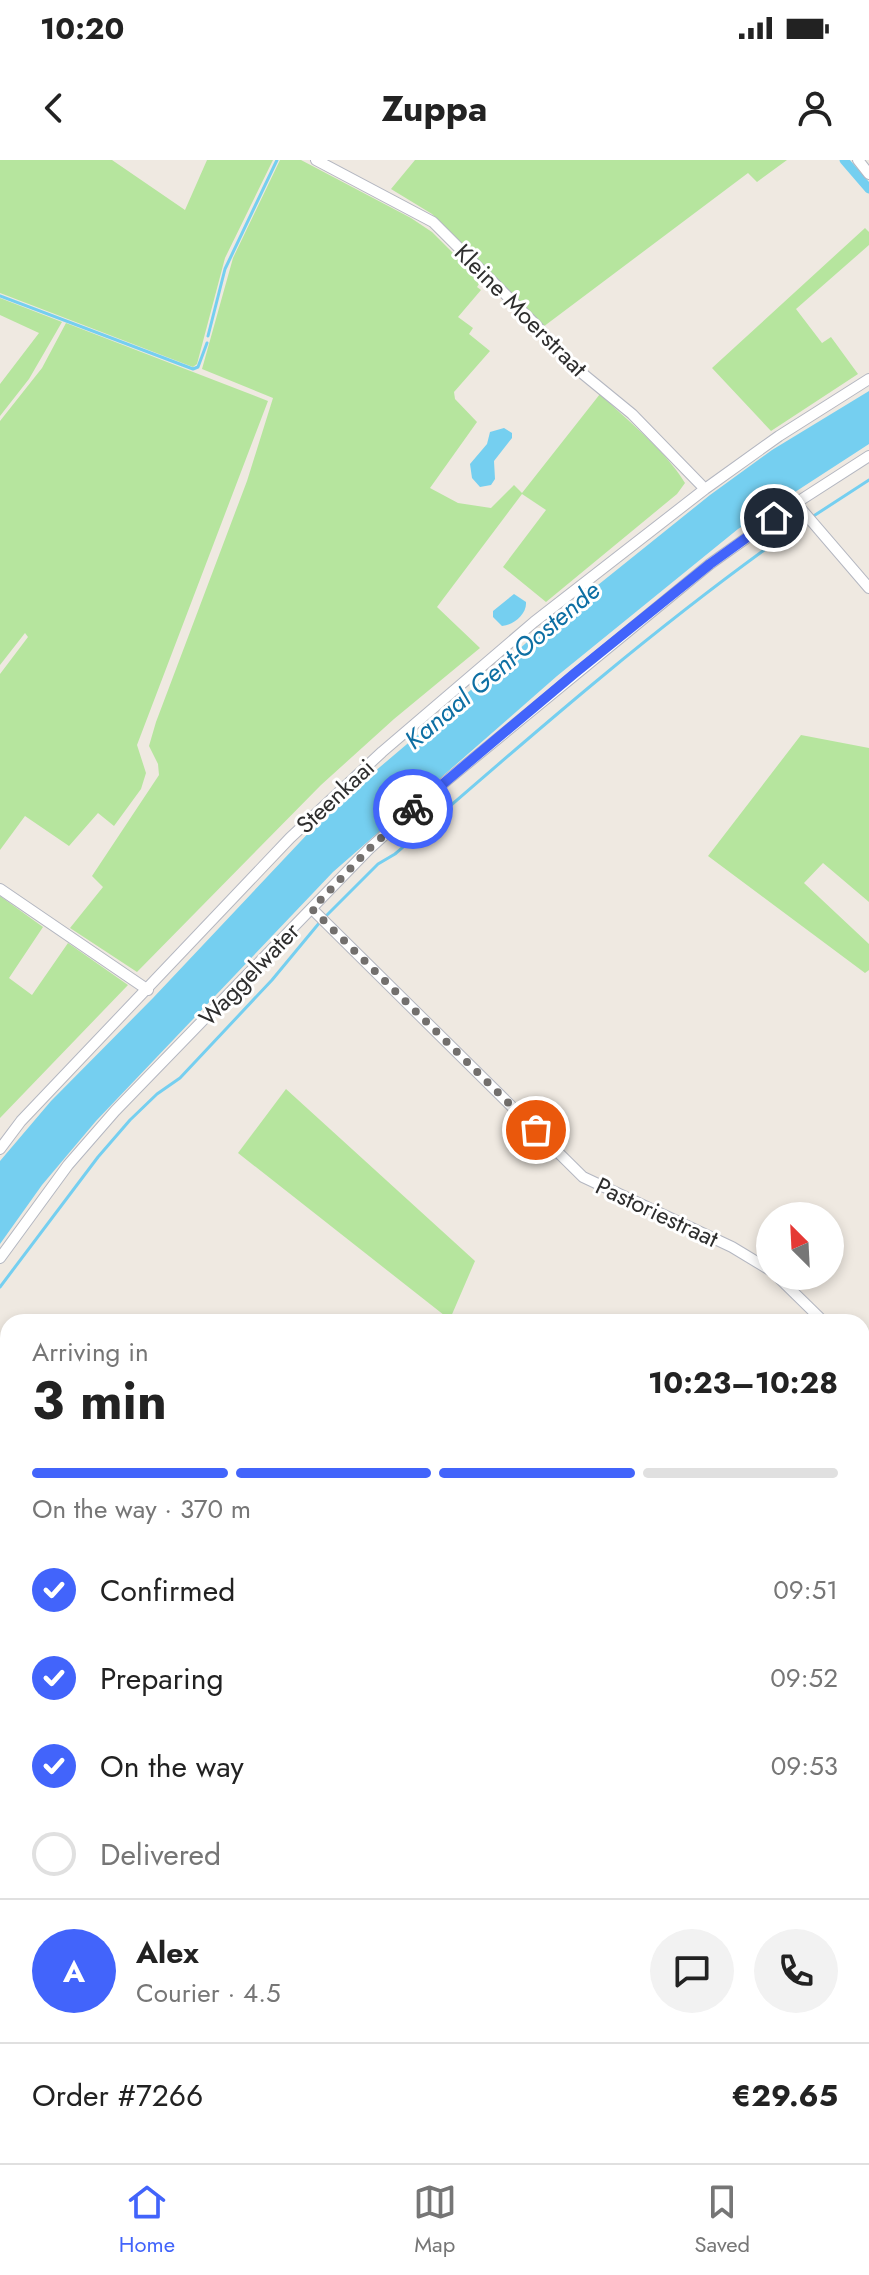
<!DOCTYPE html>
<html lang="en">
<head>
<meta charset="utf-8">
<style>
  :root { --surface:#fff; --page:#f2f2f2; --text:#222; --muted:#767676; --line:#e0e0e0; --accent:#4264fb }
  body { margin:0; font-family:Jost,sans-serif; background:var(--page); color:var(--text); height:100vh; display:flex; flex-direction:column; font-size:30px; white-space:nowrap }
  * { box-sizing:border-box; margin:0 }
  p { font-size:26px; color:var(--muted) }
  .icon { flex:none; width:44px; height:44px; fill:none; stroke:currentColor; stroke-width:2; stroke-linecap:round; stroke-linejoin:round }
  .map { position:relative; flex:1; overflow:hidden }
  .side { position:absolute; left:0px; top:1154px; width:870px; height:850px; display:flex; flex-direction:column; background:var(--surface); border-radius:24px 24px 0 0; box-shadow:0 4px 12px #0003 }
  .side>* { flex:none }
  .needle { width:52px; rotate:336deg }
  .fabs { position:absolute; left:756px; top:1042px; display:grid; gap:16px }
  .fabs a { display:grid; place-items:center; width:88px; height:88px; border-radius:50%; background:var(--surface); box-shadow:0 4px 12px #0003; font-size:40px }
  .pin { position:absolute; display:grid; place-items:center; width:68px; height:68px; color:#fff; margin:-34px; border:4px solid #fff; border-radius:50%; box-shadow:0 2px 8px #0007 }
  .courier { position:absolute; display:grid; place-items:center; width:80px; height:80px; margin:-40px; border:6px solid #4264fb; border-radius:50%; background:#fff; color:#222; box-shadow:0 2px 10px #0007 }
  .overview em { font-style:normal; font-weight:700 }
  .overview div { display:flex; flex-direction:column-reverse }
  .overview { display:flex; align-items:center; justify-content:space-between; height:136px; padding:0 32px }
  h1 { font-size:52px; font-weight:700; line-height:60px }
  .bar { display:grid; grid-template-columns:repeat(4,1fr); gap:12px 8px; align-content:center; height:96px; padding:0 32px }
  .bar i { height:10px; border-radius:6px; background:var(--line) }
  .bar .active { background:var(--accent) }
  .bar p { grid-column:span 4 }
  .line { display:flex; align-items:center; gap:20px; padding:0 32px; border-top:2px solid var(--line) }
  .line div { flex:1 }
  .round { display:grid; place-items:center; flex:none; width:84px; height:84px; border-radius:42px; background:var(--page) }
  ol { padding:0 32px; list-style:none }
  li { display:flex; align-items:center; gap:24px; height:88px }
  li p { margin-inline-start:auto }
  li .icon { padding:8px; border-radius:50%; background:var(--accent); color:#fff; stroke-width:4 }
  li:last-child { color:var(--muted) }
  li i { width:44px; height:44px; border:4px solid var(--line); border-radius:50% }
  .status { display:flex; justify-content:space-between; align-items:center; height:56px; padding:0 40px; background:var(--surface); direction:ltr }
  .status svg { height:22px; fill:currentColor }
  header { display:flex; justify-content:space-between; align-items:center; height:104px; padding:0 32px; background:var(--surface); font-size:36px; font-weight:700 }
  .tab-bar { display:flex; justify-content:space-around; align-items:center; height:112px; border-top:2px solid var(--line); background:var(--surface); font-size:22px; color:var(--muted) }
  .tab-bar a { display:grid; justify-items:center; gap:4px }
  .tab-bar .active { color:var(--accent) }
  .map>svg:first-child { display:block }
  .green { fill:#b6e59e }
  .water { fill:#75cff0 }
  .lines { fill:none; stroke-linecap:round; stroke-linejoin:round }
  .stream { stroke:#75cff0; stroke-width:3 }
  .canal { stroke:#75cff0; stroke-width:9 }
  .minor-casing { stroke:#b4b7c1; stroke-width:12 }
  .minor { stroke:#fff; stroke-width:10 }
  .rail { stroke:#a3a6b8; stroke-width:3 }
  .done { stroke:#726f6d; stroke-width:8; stroke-dasharray:0 14.4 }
  .route { stroke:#4264fb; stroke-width:10 }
  .labels { text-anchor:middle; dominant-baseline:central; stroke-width:6; stroke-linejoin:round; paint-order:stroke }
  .street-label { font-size:24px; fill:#2e2e2e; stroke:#fff }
  .water-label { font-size:26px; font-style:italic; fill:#0d6fa3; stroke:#fff }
</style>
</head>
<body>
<div class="status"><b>10:20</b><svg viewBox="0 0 49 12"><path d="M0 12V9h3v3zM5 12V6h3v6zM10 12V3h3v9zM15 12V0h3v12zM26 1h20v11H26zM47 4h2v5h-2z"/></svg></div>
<header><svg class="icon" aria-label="back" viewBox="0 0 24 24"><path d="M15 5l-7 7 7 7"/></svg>Zuppa<svg class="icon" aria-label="person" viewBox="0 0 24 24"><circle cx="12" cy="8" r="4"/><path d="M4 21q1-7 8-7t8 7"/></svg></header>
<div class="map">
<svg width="869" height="2003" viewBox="0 0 869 2003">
  <rect width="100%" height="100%" fill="#efe9e1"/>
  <path class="green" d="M0 0H112L185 50 207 0H273L225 98 197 204 193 207 185 204 0 133Z
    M280 0H301L411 58 432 72 481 121 477 127 481 130 458 157 473 168 469 174 490 191 454 232 455 239 477 262 430 328 458 343 491 348 514 325 522 333 600 234C627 260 666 291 685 323L677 334 546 442 503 407 546 350 522 334 437 447 480 488 394 559 321 625 137 812 70 768 103 727 92 716 159 615 158 604 149 586 156 562 247 321 273 238 202 209 233 98Z
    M415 0H787L757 22 748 13 543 167 432 54 391 29Z
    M865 68 869 72V85L796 149 822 183 831 177 858 214 771 271 712 208Z
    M0 138 62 162 29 219 0 256V224L39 173 0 155Z
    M66 163 268 241 137 585 146 613 141 629 114 666 98 653 69 686 25 656 0 690V514L28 477 25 473 0 505V261L42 208Z
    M801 575 869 588V742L823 703 804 723 869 784V810L865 813 708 696Z
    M0 736 43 767 9 818 32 835 68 783 128 825 0 958Z
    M286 929 475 1101 450 1159 452 1162H447L449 1159 238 993Z
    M0 1424 8 1430V1763L0 1756Z"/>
  <path class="water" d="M869 231V284L738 369 557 516 333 712 96 961 42 1025 0 1084V1001L51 941 153 838 316 665 367 618 532 478 710 335 772 290Z
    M504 268 512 273V278L494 301 495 319 491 325 480 327 472 318 470 304 487 284 490 272Z
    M514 434 526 442C527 454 514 465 502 466L493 457V451Z"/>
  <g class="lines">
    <path class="stream" d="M0 136 193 209 198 207 207 183
      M208 176 225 109 277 0
      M812 357 869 320
      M0 1127 98 997 130 960 157 934 180 918 272 820 320 762 378 704 395 694C528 578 660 462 805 361"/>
    <path class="canal" d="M844 0 869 29"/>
    <defs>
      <path id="minor" d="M316 0 433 62 536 165 566 200 632 254 705 329
        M858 0 869 14
        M796 343 869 428
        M0 729 148 830
        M312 749 583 1017 732 1087 770 1110
        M0 989 21 961 290 678 382 592 534 462 705 329 779 276 869 219
        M0 1098 68 1005 115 951 369 689 423 640 710 404 796 343 869 296
        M777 1116 824 1162
        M862 1199 869 1206
        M862 1574 869 1570
        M862 1634 869 1629
        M90 2003 98 1996
        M316 2003 327 1996"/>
    </defs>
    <use href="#minor" class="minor-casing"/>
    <use href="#minor" class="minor"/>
    <path class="rail" d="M862 1615 869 1610
      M268 2003 278 1996"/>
  </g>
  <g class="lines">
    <path class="done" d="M413 649 369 689 312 749 536 970"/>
    <path class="route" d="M413 649 575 513 710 404 774 358"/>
  </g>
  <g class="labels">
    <g class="street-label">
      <text transform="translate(521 150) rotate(45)">Kleine Moerstraat</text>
      <text transform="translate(335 636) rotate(-43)">Steenkaai</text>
      <text transform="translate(249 814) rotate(-46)">Waggelwater</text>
      <text transform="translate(657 1052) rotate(25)">Pastoriestraat</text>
    </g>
    <g class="water-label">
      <text transform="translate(502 505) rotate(-40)">Kanaal Gent-Oostende</text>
    </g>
  </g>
</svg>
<div class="fabs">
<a><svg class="needle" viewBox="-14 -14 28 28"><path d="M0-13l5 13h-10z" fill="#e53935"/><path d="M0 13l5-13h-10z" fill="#767676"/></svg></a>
</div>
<div class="pin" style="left:536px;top:970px;background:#ea580c"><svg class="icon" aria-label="bag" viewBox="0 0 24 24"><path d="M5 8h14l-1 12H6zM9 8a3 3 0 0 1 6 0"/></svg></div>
<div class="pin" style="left:774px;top:358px;background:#1f2937"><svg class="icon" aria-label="home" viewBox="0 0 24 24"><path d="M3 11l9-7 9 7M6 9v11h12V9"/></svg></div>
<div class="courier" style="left:413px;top:649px"><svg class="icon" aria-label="bike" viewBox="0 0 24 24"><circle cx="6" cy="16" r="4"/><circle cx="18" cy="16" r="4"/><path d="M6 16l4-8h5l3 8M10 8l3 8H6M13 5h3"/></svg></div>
<section class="side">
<div class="overview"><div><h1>3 min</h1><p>Arriving in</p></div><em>10:23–10:28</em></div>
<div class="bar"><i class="active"></i><i class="active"></i><i class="active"></i><i></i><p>On the way · 370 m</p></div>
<ol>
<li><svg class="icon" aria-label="check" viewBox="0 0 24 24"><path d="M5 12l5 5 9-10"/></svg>Confirmed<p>09:51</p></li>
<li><svg class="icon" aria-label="check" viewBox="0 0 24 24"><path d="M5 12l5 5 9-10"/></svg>Preparing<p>09:52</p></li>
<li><svg class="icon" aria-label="check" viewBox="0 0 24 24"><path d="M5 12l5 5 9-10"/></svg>On the way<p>09:53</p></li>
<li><i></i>Delivered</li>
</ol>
<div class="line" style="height:144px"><b class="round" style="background:var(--accent);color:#fff">A</b><div><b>Alex</b><p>Courier · 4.5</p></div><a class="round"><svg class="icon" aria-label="chat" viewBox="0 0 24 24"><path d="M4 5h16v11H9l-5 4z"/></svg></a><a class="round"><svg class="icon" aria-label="phone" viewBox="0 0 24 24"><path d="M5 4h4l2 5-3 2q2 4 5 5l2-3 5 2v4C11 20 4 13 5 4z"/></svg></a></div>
<div class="line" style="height:104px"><div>Order #7266</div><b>€29.65</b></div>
</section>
</div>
<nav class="tab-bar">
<a class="active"><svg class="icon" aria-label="home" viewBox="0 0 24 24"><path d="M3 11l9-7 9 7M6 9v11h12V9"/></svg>Home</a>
<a><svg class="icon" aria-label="map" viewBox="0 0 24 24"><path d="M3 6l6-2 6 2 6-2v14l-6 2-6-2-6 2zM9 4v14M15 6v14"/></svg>Map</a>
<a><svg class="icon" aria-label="saved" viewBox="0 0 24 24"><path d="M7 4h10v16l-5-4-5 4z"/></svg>Saved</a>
</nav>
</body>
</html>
